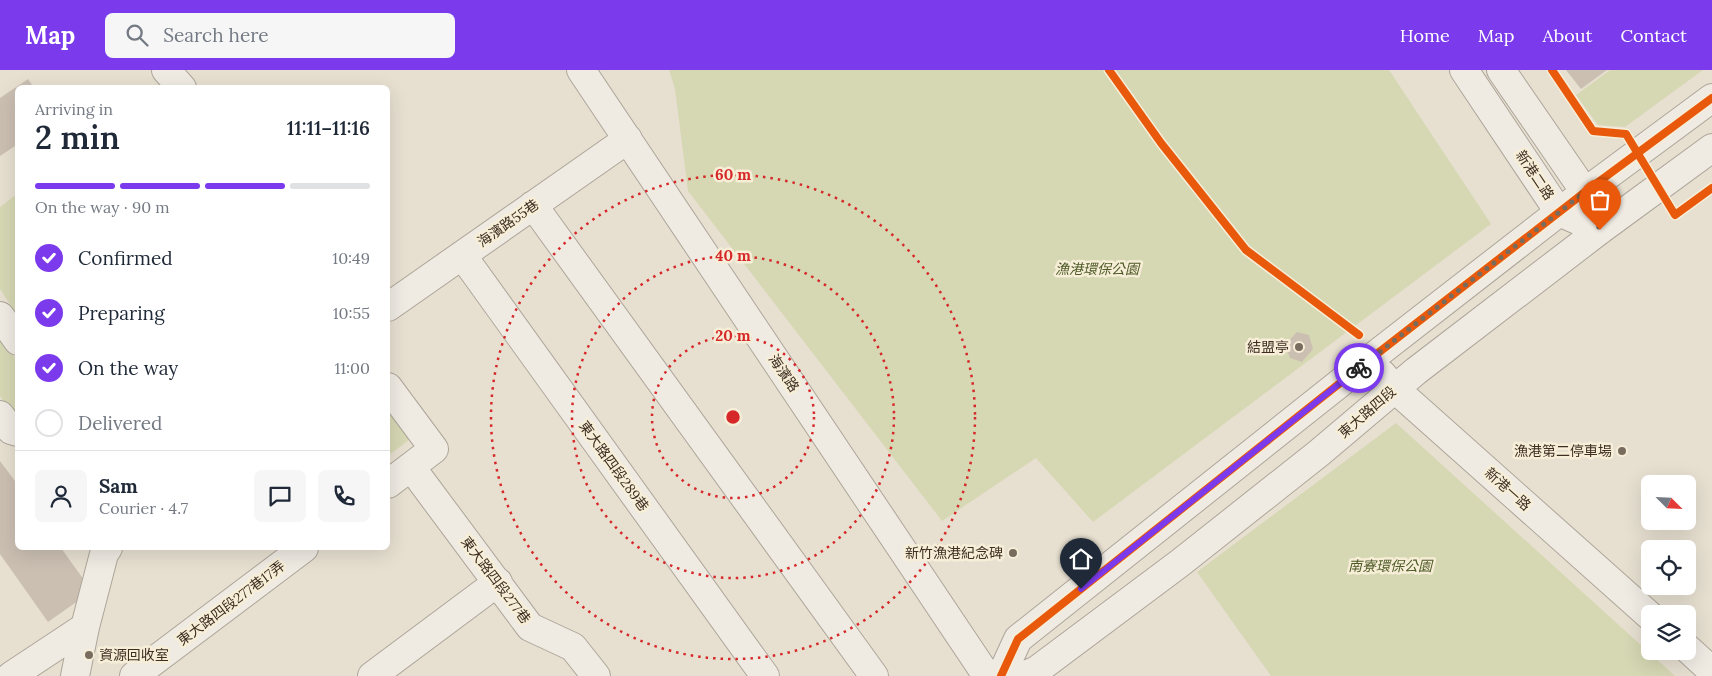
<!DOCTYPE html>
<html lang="en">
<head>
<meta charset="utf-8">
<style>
  :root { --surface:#fff; --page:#f6f6f7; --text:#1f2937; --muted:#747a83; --line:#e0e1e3; --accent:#7c3aed }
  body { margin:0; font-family:Lora,"Noto Sans TC",serif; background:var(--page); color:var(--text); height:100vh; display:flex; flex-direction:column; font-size:19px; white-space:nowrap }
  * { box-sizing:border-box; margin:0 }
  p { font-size:16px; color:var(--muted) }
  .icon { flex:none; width:28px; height:28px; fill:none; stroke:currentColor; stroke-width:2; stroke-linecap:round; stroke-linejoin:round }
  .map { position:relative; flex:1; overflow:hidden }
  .details { position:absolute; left:15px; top:15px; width:375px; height:465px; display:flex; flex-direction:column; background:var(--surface); border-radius:8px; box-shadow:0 5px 20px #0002 }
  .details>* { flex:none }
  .needle { width:32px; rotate:114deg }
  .buttons { position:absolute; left:1641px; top:405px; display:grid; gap:10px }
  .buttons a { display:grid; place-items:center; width:55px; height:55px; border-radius:8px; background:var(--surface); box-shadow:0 5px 20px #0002; font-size:25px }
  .pin { position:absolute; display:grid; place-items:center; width:42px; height:42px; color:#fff; margin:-51px -21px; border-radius:50% 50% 50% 0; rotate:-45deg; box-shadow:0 0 5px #0007 }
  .pin .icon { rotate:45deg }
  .courier { position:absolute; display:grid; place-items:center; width:50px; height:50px; margin:-25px; border:4px solid #7c3aed; border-radius:50%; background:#fff; color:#222; box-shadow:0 1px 6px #0007 }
  .overview em { font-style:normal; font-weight:600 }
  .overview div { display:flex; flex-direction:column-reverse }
  .overview { display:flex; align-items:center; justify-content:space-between; height:85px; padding:0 20px }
  h1 { font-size:32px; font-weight:600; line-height:38px }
  .bar { display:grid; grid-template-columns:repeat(4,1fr); gap:8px 5px; align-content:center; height:60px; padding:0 20px }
  .bar i { height:6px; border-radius:4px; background:var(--line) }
  .bar .selected { background:var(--accent) }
  .bar p { grid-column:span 4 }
  .line { display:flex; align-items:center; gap:12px; padding:0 20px; border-top:1px solid var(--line) }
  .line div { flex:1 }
  .round { display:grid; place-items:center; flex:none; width:52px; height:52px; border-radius:8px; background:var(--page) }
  ol { padding:0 20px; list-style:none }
  li { display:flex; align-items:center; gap:15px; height:55px }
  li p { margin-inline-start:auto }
  li .icon { padding:5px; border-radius:50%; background:var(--accent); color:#fff; stroke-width:4 }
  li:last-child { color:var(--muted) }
  li i { width:28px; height:28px; border:2px solid var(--line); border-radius:50% }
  header { display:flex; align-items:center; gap:30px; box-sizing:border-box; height:70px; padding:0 25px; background:var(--accent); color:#fff }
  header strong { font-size:24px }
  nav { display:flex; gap:28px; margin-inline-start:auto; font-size:18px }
  .search { width:350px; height:45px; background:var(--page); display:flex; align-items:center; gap:12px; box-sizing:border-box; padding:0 18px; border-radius:8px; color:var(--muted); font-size:19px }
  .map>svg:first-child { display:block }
  .green { fill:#d6d7b3 }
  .building { fill:#cbbfb2 }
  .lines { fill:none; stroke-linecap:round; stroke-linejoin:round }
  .minor-casing { stroke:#ada599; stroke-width:30 }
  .minor { stroke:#efebe3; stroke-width:28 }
  .cycleway-casing { stroke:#f7eed8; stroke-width:11 }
  .cycleway { stroke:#e8590c; stroke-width:8 }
  .done { stroke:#786c5e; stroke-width:5; stroke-dasharray:0 9 }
  .route { stroke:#7c3aed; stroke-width:6 }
  .ring { fill:none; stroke:#d62828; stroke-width:2.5; stroke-dasharray:2.5 5 }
  .poi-dot { fill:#786c5e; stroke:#f7eed8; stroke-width:2 }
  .labels { text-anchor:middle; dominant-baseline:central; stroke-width:5; stroke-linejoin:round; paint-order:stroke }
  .street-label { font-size:14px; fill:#3d2e20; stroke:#f7eed8 }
  .park-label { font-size:14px; font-style:italic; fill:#4d5a26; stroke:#f7eed8 }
  .poi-label { font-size:14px; fill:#3d2e20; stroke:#f7eed8; text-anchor:end }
  .centre { fill:#d62828; stroke:#f7eed8; stroke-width:2.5 }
  .ring-label { font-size:15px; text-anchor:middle; font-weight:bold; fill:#d62828; stroke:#f7eed8; stroke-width:5; stroke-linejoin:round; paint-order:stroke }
</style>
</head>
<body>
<header>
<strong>Map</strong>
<div class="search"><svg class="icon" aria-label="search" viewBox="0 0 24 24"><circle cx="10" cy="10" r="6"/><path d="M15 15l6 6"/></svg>Search here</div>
<nav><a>Home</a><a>Map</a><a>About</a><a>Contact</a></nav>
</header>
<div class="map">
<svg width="1712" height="606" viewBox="0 0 1712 606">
  <rect width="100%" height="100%" fill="#e7e0d1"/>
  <path class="green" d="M669 0H1389L1491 154 1093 452 1036 388 942 451 688 121 675 19Z
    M1610 0H1703L1625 57 1598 55 1576 25Z
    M17 124V245L0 219V137Z
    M0 267 17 291V345H14L0 326Z
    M388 330 414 366 388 386Z
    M1396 353 1675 606H1271L1197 502Z"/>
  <path class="building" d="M1566 0H1607L1581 19Z
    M28 9 34 18H18V74L0 86V28Z
    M1297 262 1309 265 1313 279 1302 292 1290 288 1285 275Z
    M0 391 18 415V478H61L92 521 48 552 0 484Z"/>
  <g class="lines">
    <defs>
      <path id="minor" d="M166 0 182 18
        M581 0 987 606
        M1464 0 1559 142 1600 160
        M1501 0 1585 122 1592 140
        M533 135 874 606
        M462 185 765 606
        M388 237 628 69
        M0 246 18 271
        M1382 304 1394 318 1650 546
        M388 317 434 379 388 414
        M0 345 11 360 18 362
        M411 397 530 557 573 577 596 606
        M1688 579 1712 601
        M11 606 85 557 104 484 108 478
        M75 606 85 557
        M134 606 304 478
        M372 606 498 512
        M1001 606 1018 569 1369 290 1585 122 1712 28
        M1023 606 1037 600 1180 493 1319 383 1416 301 1600 160 1712 78"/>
    </defs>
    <use href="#minor" class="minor-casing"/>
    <use href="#minor" class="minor"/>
    <defs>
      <path id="cycleway" d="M1109 0 1161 73 1246 180 1359 265
        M1552 0 1593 61 1626 64 1675 145 1712 118
        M1001 606 1018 569 1369 290 1585 122 1712 28"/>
    </defs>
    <use href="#cycleway" class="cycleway-casing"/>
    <use href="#cycleway" class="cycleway"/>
  </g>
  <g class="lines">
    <path class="done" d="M1359 298 1585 122 1600 160"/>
    <path class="route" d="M1081 519 1359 298"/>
  </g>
  <g class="ring">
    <circle cx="733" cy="347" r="81"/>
    <circle cx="733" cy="347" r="161"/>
    <circle cx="733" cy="347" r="242"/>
  </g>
  <g class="poi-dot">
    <circle cx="1299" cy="277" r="5"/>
    <circle cx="1622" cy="381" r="5"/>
    <circle cx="1013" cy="483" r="5"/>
    <circle cx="89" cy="585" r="5"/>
  </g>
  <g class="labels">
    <g class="street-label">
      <text transform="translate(1535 105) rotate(56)">新港二路</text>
      <text transform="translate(508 153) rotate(-35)">海濱路55巷</text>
      <text transform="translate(784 303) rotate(56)">海濱路</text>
      <text transform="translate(1367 342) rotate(-41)">東大路四段</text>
      <text transform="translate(614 396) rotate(54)">東大路四段289巷</text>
      <text transform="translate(1508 419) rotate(42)">新港一路</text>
      <text transform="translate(496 510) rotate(53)">東大路四段277巷</text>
      <text transform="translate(231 533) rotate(-37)">東大路四段277巷17弄</text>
    </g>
    <g class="park-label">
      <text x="1097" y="199">漁港環保公園</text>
      <text x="1390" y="496">南寮環保公園</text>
    </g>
    <g class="poi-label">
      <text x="1289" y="277">結盟亭</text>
      <text x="1612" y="381">漁港第二停車場</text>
      <text x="1003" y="483">新竹漁港紀念碑</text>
      <text x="99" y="585" text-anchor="start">資源回收室</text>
    </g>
  </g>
  <circle cx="733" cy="347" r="8" class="centre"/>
  <g class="ring-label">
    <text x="733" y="110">60 m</text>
    <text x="733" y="191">40 m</text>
    <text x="733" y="271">20 m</text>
  </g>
</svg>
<div class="buttons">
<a><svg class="needle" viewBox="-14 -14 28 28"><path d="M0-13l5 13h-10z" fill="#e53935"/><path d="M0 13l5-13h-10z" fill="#747a83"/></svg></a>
<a><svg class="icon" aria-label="locate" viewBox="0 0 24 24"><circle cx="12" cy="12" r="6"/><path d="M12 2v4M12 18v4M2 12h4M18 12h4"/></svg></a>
<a><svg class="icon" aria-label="layers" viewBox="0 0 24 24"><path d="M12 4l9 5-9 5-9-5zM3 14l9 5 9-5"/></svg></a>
</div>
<div class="pin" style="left:1600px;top:160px;background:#ea580c"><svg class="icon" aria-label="bag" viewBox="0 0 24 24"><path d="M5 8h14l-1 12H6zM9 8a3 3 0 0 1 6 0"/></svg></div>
<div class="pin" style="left:1081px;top:519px;background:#1f2937"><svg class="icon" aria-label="home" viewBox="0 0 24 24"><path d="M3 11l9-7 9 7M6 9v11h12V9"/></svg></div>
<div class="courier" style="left:1359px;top:298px"><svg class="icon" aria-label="bike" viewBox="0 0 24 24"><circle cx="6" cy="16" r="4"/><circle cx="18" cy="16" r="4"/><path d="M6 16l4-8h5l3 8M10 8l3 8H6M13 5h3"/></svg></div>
<section class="details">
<div class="overview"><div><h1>2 min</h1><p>Arriving in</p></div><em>11:11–11:16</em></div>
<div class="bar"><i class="selected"></i><i class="selected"></i><i class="selected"></i><i></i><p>On the way · 90 m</p></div>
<ol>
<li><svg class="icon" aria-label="check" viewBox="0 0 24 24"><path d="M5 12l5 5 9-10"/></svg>Confirmed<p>10:49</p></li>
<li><svg class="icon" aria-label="check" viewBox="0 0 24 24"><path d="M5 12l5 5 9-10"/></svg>Preparing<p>10:55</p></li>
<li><svg class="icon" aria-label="check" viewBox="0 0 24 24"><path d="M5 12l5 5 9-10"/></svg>On the way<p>11:00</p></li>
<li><i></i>Delivered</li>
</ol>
<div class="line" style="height:90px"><a class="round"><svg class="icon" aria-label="person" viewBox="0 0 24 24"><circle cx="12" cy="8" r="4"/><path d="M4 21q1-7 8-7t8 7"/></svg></a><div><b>Sam</b><p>Courier · 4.7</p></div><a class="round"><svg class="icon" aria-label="chat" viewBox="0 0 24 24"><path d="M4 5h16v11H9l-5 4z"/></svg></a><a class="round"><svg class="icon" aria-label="phone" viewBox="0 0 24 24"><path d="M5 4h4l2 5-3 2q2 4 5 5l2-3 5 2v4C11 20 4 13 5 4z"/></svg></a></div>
</section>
</div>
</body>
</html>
